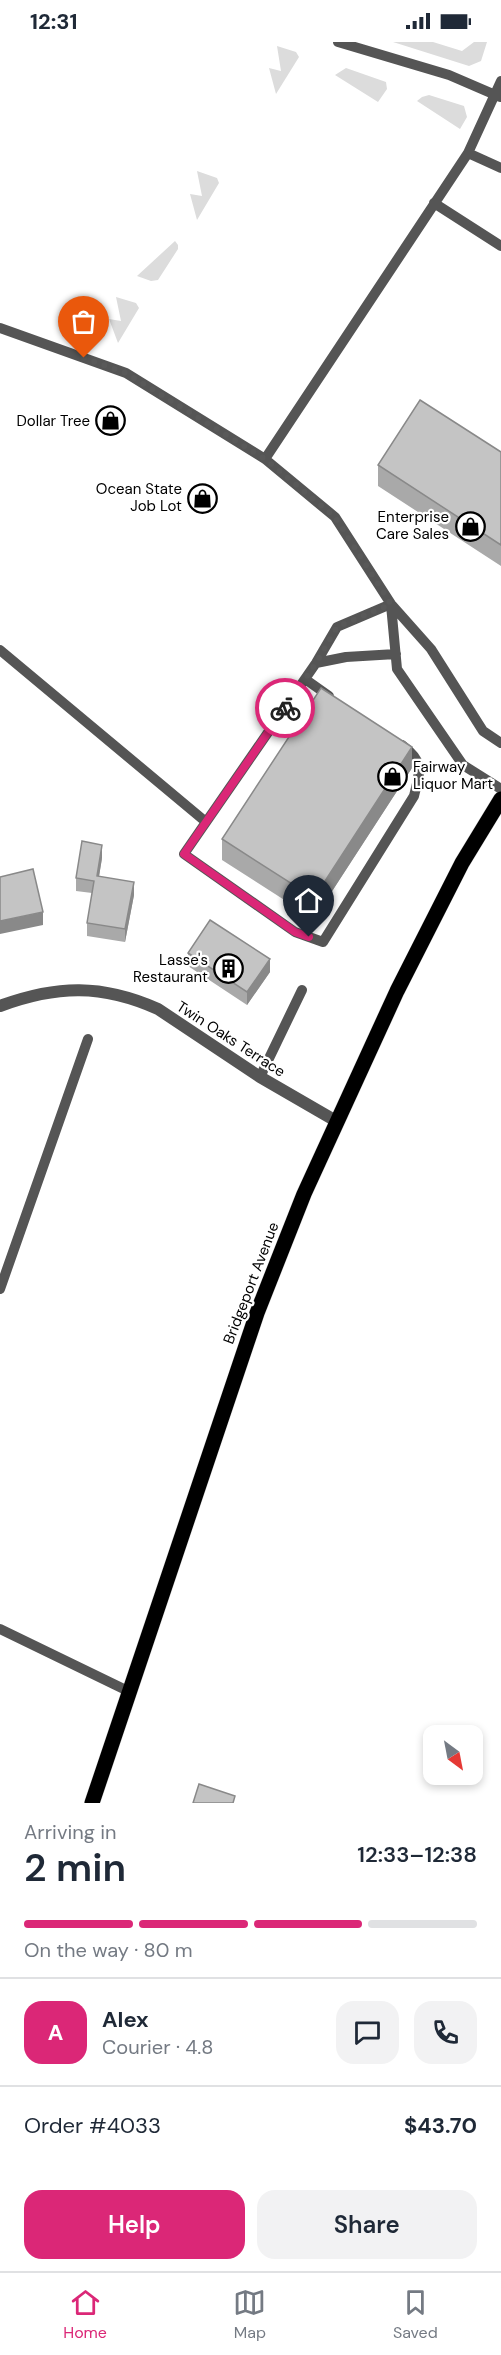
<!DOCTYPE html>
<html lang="en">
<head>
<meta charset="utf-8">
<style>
  :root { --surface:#fff; --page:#f2f2f3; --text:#1f2937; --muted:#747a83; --line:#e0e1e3; --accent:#db2777 }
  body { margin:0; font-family:"DM Sans",sans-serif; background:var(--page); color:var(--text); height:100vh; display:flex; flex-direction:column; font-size:22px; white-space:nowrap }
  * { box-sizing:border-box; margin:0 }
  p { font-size:20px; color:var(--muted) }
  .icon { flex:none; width:33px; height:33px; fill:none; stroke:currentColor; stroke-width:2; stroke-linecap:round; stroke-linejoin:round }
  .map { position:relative; height:1761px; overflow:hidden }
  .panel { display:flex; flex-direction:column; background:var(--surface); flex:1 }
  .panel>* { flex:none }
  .needle { width:39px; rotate:148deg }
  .buttons { position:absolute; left:423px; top:1683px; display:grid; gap:12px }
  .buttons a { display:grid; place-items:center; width:60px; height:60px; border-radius:12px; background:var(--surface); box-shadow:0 3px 9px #0003; font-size:30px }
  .pin { position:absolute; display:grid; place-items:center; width:51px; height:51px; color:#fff; margin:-62px -26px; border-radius:50% 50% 50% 0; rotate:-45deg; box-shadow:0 0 6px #0007 }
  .pin .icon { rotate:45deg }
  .courier { position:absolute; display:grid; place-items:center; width:60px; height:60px; margin:-30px; border:4px solid #db2777; border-radius:50%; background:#fff; color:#222; box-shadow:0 2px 8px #0007 }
  .overview em { font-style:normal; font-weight:600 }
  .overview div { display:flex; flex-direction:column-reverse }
  .overview { display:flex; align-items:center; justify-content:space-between; height:102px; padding:0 24px }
  h1 { font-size:39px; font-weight:600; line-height:45px }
  .bar { display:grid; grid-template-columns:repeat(4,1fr); gap:9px 6px; align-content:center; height:72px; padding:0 24px }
  .bar i { height:8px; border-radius:4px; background:var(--line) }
  .bar .current { background:var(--accent) }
  .bar p { grid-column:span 4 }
  .line { display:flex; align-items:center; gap:15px; padding:0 24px; border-top:2px solid var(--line) }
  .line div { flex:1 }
  .round { display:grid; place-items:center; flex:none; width:63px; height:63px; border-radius:18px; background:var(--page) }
  .action { display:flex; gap:12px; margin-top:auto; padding:12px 24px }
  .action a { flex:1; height:69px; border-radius:18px; background:var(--accent); color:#fff; font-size:24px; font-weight:600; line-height:69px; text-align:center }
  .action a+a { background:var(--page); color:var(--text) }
  .status { display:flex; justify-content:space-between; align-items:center; height:42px; padding:0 30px; background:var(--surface); direction:ltr }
  .status svg { height:16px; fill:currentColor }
  .menu { display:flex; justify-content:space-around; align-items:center; height:84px; border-top:2px solid var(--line); background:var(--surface); font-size:16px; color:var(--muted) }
  .menu a { display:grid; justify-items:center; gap:3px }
  .menu .current { color:var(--accent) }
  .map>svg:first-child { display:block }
  .green { fill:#dcdcdc }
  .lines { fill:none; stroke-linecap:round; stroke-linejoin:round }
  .primary-casing { stroke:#dbdbdb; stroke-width:16 }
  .lane { stroke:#555; stroke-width:10 }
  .street { stroke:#555; stroke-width:12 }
  .primary { stroke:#000; stroke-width:15 }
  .wall { fill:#a9a9a9 }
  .shaded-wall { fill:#898989 }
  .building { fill:#c4c4c4; stroke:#898989; stroke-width:1.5 }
  .done { stroke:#595959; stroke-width:6; stroke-dasharray:0 10.8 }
  .route { stroke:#db2777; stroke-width:8 }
  .labels { text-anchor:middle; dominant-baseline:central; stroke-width:4.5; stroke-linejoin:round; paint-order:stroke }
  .poi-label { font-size:15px; fill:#000; stroke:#fff; text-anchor:end }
  .street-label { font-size:15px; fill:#000; stroke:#fff }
</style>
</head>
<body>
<div class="status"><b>12:31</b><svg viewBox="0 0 49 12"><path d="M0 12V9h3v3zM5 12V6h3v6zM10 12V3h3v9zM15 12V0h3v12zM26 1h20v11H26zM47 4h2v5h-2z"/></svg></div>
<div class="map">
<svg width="501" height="1761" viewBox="0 0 501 1761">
  <rect width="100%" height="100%" fill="#fff"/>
  <path class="green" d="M393 0H433L462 9 474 0H487L481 19 469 24Z
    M277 4 296 10 299 15 276 52 269 26 281 29Z
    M346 26 386 40 387 47 378 60 335 33Z
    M429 53 464 64 467 75 460 87 417 59 422 55Z
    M197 129 217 136 219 141 197 178 190 152 202 154Z
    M175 199 178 203V207L158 238 151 239 137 234Z
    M116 255 136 261 139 266 118 301 109 277 121 279Z"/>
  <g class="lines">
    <defs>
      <path id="primary" d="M92 1761 257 1271 304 1152 397 949 462 821 501 757"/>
    </defs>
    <use href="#primary" class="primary-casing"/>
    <path class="lane" d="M338 0 449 33 500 55
      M468 111 501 126
      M434 161 501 204
      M0 286 126 331 265 417 335 475 391 562 431 607 483 689 501 701
      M265 417 468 111 501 39
      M391 562 337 585 316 621 184 812 295 890 323 900 414 754C420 729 425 720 402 703
      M391 563 397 627 463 723 501 747
      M0 608 206 780
      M316 621 346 615 396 612
      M305 637 329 654
      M260 1035 302 948
      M0 1247 88 997
      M0 1587 130 1650"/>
    <path class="street" d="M0 964C57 943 102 942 158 967L260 1035 336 1079"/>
    <use href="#primary" class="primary"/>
  </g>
  <path class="wall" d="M501 410V524L378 444V423Z
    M412 726 314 877 222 818V797Z
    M102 816 99 834 134 853 125 900 87 894V881L92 851 76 849V836Z
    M188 911 270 930 247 963 188 924Z"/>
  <path class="shaded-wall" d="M412 705V726L314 877V856Z
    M102 803V816L97 847V834Z
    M134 840V853L125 900V887Z
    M43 870V883L0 892V879Z
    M270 917V930L247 963V950Z"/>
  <path class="building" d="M420 358 501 410V503L378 423Z
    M321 646 412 705 314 856 222 797Z
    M82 799 102 803 97 834 134 840 125 887 87 881 94 839 76 836Z
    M33 827 43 870 0 879V835Z
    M210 878 270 917 247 950 188 911Z
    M199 1742 235 1754 233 1761H193Z"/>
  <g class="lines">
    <path class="done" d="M84 316 126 331 265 417 335 475 391 562 337 585 316 621 285 666"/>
    <path class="route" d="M285 666 184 812 295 890 309 895"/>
  </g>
  <defs>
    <symbol id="shop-ring" viewBox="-11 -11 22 22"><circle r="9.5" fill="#fff" stroke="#000" stroke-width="1.5"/><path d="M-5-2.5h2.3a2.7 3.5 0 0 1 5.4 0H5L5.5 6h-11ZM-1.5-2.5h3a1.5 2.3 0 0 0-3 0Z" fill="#000"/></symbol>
    <symbol id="building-ring" viewBox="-11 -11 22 22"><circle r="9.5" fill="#fff" stroke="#000" stroke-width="1.5"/><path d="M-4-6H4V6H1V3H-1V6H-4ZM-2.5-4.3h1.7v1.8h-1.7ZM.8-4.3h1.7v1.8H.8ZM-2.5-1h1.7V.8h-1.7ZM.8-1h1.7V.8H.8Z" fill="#000"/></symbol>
  </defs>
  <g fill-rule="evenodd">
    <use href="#shop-ring" x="94" y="362" width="33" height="33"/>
    <use href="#shop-ring" x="186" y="440" width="33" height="33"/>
    <use href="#shop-ring" x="454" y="468" width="33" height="33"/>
    <use href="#shop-ring" x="376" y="718" width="33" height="33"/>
    <use href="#building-ring" x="212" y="910" width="33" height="33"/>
  </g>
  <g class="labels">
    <g class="poi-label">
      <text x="90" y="379">Dollar Tree</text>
      <text x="182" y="447">Ocean State<tspan x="182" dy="17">Job Lot</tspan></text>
      <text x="449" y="475">Enterprise<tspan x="449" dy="17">Care Sales</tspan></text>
      <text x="413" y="725" text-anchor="start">Fairway<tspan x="413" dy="17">Liquor Mart</tspan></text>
      <text x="208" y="918">Lasse's<tspan x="208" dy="17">Restaurant</tspan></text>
    </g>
    <g class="street-label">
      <text transform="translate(231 997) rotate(33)">Twin Oaks Terrace</text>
      <text transform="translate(251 1241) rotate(-69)">Bridgeport Avenue</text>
    </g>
  </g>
</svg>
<div class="buttons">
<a><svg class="needle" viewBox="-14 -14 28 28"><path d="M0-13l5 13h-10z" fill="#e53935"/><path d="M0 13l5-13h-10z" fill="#747a83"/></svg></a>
</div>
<div class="pin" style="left:84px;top:316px;background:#ea580c"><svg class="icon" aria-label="bag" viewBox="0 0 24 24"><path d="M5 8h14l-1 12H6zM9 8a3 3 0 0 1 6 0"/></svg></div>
<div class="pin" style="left:309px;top:895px;background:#1f2937"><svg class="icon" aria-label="home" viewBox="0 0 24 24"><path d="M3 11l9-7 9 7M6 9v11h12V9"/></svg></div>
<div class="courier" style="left:285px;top:666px"><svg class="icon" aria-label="bike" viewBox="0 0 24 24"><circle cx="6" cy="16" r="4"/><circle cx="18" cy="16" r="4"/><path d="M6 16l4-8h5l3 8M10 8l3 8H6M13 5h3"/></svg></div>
</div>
<section class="panel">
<div class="overview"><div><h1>2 min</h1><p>Arriving in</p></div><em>12:33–12:38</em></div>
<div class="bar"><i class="current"></i><i class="current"></i><i class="current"></i><i></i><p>On the way · 80 m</p></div>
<div class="line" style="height:108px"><b class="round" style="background:var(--accent);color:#fff">A</b><div><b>Alex</b><p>Courier · 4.8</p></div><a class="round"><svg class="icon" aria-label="chat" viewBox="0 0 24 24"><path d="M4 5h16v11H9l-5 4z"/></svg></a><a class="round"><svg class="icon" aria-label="phone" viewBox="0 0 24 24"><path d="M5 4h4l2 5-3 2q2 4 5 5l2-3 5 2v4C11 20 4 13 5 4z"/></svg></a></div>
<div class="line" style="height:78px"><div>Order #4033</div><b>$43.70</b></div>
<div class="action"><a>Help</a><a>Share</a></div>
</section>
<nav class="menu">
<a class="current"><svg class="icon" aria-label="home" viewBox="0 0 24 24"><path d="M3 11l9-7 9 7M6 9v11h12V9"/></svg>Home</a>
<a><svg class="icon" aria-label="map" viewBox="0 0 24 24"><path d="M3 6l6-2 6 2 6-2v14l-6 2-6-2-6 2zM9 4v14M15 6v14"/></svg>Map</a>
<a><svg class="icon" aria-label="saved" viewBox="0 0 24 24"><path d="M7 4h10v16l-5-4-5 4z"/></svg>Saved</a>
</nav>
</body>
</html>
